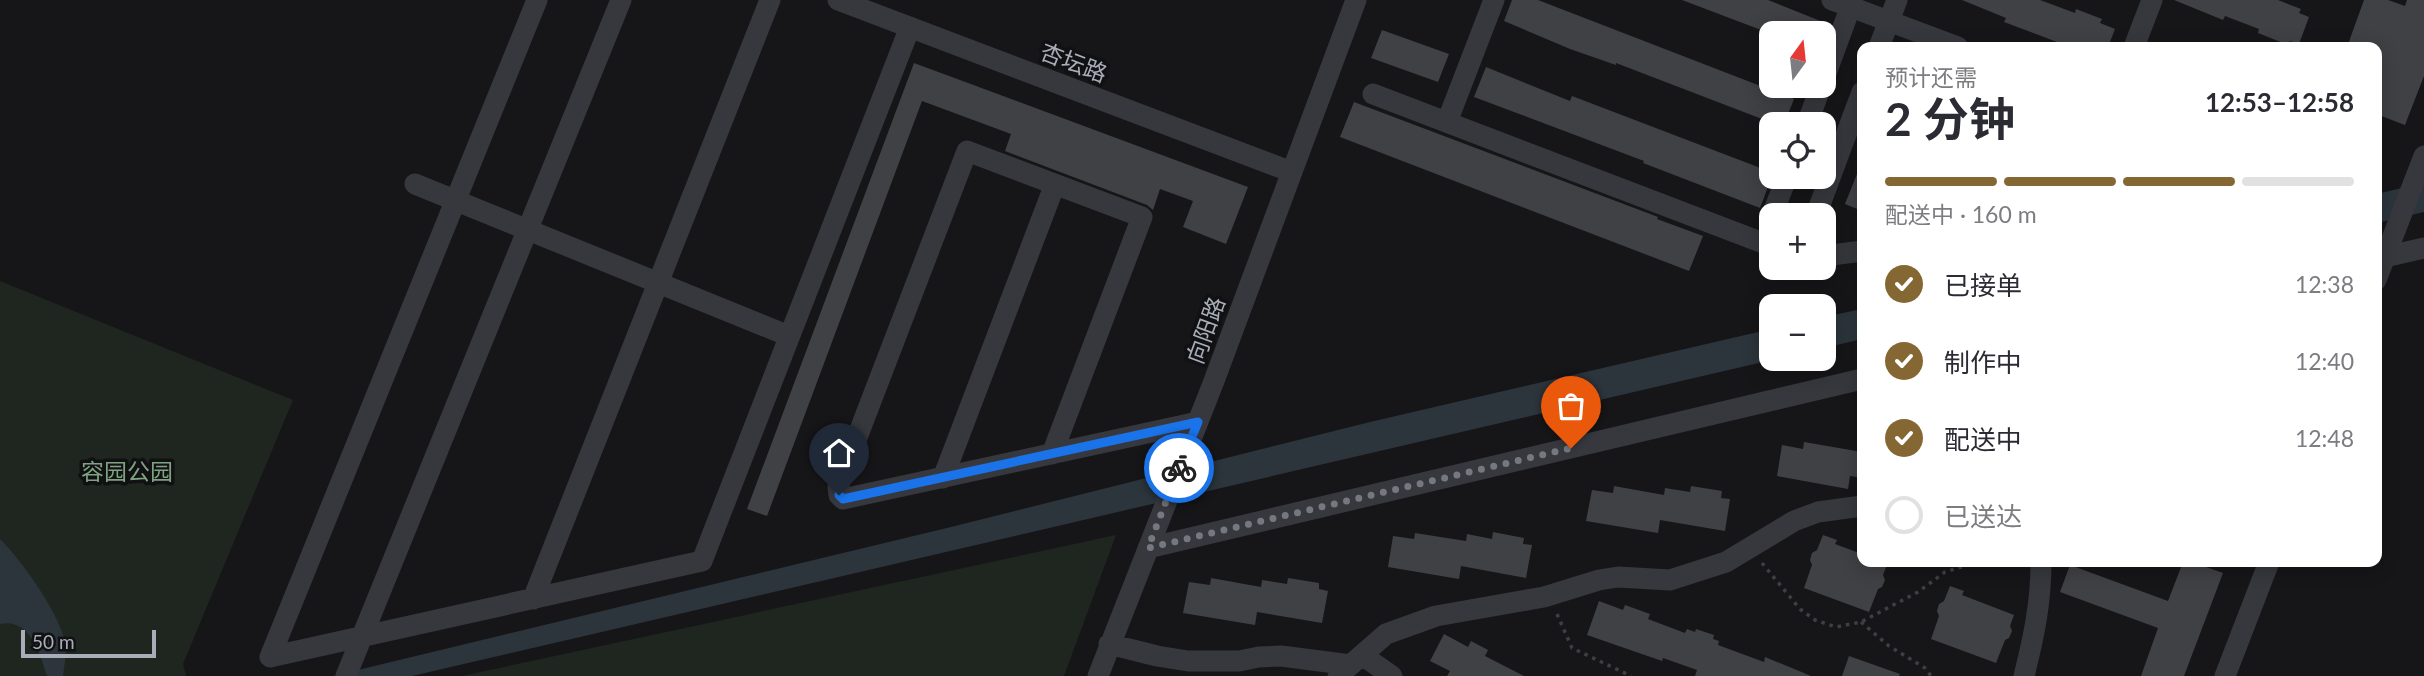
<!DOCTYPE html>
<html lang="zh">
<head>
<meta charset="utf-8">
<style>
  :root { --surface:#fff; --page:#f7f7f7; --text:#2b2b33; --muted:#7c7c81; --line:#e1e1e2; --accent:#856733 }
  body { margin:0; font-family:Lato,"Noto Sans SC",sans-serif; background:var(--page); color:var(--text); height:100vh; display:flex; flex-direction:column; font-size:26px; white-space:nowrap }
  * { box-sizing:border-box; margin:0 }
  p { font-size:23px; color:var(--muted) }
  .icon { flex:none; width:38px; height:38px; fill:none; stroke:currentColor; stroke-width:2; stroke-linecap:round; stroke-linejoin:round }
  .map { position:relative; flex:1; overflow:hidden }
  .panel { position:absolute; left:1857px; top:42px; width:525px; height:525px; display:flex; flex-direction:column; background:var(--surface); border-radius:14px; box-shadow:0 4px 18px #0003 }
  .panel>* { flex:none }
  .needle { width:46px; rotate:15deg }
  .buttons { position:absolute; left:1759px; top:21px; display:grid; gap:14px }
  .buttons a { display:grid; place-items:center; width:77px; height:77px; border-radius:14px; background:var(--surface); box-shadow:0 4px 18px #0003; font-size:35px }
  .scale { position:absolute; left:21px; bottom:18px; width:135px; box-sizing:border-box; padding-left:7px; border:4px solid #a8adb8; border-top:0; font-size:19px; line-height:24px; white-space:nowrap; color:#a8adb8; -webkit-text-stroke:5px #111113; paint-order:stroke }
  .pin { position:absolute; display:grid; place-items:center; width:60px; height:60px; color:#fff; margin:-72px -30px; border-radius:50% 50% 50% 0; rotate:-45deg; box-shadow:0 0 7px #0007 }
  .pin .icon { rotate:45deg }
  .courier { position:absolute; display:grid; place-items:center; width:70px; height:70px; margin:-35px; border:5px solid #1a73e8; border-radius:50%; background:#fff; color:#222; box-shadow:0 2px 9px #0007 }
  .head em { font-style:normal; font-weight:700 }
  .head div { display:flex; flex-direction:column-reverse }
  .head { display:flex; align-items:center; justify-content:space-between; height:119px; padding:0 28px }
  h1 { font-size:46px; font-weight:700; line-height:52px }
  .bar { display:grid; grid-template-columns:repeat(4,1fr); gap:10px 7px; align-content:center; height:84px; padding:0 28px }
  .bar i { height:9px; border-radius:5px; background:var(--line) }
  .bar .current { background:var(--accent) }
  .bar p { grid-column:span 4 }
  ol { padding:0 28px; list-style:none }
  li { display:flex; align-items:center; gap:21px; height:77px }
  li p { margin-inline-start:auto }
  li .icon { padding:7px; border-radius:50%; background:var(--accent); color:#fff; stroke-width:4 }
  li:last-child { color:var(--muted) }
  li i { width:38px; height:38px; border:4px solid var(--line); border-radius:50% }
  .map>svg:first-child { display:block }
  .green { fill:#1e261f }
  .water { fill:#2c353c }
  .building { fill:#404145 }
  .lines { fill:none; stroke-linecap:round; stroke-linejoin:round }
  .path { stroke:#3d3f44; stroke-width:3.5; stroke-dasharray:3.5 5; stroke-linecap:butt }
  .minor { stroke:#37383d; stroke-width:21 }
  .done { stroke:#757880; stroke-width:7; stroke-dasharray:0 12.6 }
  .route { stroke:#1a73e8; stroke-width:9 }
  .labels { text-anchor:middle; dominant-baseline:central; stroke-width:7; stroke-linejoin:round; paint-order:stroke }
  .street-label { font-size:23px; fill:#a8adb8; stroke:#111113 }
  .park-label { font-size:23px; fill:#7fa381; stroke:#111113 }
</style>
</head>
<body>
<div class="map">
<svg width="2424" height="676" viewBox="0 0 2424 676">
  <rect width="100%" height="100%" fill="#161618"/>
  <path class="green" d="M0 281 293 400 183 664 186 676H0Z
    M1116 535 1064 676H462Z"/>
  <path class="water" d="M2424 183V212L2377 223 2376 194Z
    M1862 309V339L1824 348V317Z
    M1771 329V359H1776L412 676H333L951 527 1370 422Z
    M0 539C22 561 63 617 66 648 66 657 64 667 63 676H47C40 654 30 618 0 624Z"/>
  <path class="building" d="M1512 0H1538L1794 99 1784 124H1775L1616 63V65L1570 49 1504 21Z
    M1682 0H1768L1823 22 1819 33H1769Z
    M1962 0H2040L2075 13 2076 9 2102 19 2100 23 2115 29 2108 47H2070L2004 22 2006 18Z
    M2174 0H2278L2301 9 2299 13 2309 17 2299 44 2290 41 2288 45 2258 33 2259 29 2225 16 2223 20Z
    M2364 0H2388L2405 6 2407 0H2424V76L2405 125 2376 114V47H2347Z
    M1382 30 1449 54 1438 82 1371 58Z
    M914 63 1248 187 1226 244 1183 227 1193 201 1160 189 1153 210 1147 205 1005 151 1011 134 922 101 767 516 747 509Z
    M1486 67 1570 101 1572 96 1771 172V179L1760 208 1643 163 1644 161 1474 97Z
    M1354 102 1658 217 1657 219 1703 236 1689 271 1340 137Z
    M1861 164H1862V211L1845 204Z
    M1804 442 1862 452V478L1850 476 1848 489 1777 476 1782 445 1803 449Z
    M1614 486 1664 495 1665 488 1690 492 1691 486 1722 491 1721 498 1730 499 1725 531 1660 520 1658 533 1586 521 1592 490 1613 493Z
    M1493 532 1524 538 1523 544 1532 545 1526 578 1461 566 1459 579 1388 567 1393 536 1414 539 1415 533 1466 541 1467 534 1492 539Z
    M1823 535 1837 540 1835 544 1862 554V562H1888L1883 575 1885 580 1882 587 1878 589 1869 612 1804 588 1812 565 1810 560 1812 553 1817 550Z
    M2183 562H2192L2223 573 2184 676H2141L2158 628 2060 592 2070 565 2168 601Z
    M1211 578 1261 587 1262 580 1287 584 1288 578 1319 583V589L1328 591 1322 623 1257 612 1255 625 1183 613 1189 582 1210 585Z
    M1950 586 1964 591 1962 595 2014 615 2010 626 2012 631 2009 638 2005 640 1996 663 1931 639 1939 616 1937 611 1939 604 1944 601Z
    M1599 601 1623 610 1625 605 1650 614 1648 619 1685 633 1687 629 1695 632 1696 629 1714 635 1713 639 1719 641 1718 645 1764 662 1765 657 1811 676H1695L1697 670 1663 658 1662 661 1587 635Z
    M1444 634 1468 647 1471 641 1488 650 1485 656 1524 676H1447L1450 671 1430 661Z
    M1849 656 1900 674 1899 676H1842Z"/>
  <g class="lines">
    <path class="path" d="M1762 563 1800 609 1815 620 1836 627 1861 622 1918 592 1945 572 1977 562
      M1557 614 1572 648 1631 676
      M1861 622 1889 646 1925 668 1931 676"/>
    <path class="minor" d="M838 0 1292 172
      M1832 0 1958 47
      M1879 47 1897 0
      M2134 47 2152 0
      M1824 79 1853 0
      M1373 94 1771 246
      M1447 122 1494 0
      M1807 124 1821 86
      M415 184 789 336
      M1772 215 1787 177
      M1816 215 1862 92
      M1824 256 1862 251
      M2376 259 2424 248
      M2376 280 2424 156
      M1052 454 1142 217 967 151 838 487 839 495 843 499 1198 422
      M943 478 1055 184
      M1148 548 1862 379
      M533 599 770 0
      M1109 644 1157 656 1188 661H1239L1259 657 1281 656 1351 665
      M1362 655 1392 676
      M270 657 702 561 910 27
      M270 657 537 0
      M346 676 621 0
      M1098 676 1214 381 1356 0
      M1338 676 1386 634 1436 616 1544 597 1599 580 1618 577 1670 580 1726 562 1794 521 1818 512 1862 506
      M2024 676C2034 636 2041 603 2041 562
      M2225 676 2269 562"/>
  </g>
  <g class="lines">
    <path class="done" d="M1179 468 1148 548 1571 448"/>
    <path class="route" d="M839 495 843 499 1198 422 1179 468"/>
  </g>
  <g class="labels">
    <g class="street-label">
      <text transform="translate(1074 62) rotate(21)">杏坛路</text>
      <text transform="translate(1205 330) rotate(-70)">向阳路</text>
    </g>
    <g class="park-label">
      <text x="127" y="471">容园公园</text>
    </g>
  </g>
</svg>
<div class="buttons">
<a><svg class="needle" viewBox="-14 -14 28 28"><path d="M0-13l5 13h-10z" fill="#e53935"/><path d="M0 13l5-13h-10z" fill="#7c7c81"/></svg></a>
<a><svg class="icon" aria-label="locate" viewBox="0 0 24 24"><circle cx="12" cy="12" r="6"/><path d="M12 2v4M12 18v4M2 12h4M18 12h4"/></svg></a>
<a>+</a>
<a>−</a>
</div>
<div class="scale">50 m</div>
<div class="pin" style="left:1571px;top:448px;background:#ea580c"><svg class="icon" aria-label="bag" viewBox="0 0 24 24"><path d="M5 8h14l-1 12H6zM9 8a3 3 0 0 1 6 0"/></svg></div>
<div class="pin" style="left:839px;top:495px;background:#1f2937"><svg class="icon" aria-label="home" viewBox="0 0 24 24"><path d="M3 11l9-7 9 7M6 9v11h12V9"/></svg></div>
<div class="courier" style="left:1179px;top:468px"><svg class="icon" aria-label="bike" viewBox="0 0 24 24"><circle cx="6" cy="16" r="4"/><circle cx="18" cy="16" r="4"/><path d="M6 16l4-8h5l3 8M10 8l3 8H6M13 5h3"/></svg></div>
<section class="panel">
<div class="head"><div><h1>2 分钟</h1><p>预计还需</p></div><em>12:53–12:58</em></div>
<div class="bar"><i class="current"></i><i class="current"></i><i class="current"></i><i></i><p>配送中 · 160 m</p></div>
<ol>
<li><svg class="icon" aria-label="check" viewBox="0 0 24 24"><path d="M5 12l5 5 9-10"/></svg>已接单<p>12:38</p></li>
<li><svg class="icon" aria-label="check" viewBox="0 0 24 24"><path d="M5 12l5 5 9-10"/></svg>制作中<p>12:40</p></li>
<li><svg class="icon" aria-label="check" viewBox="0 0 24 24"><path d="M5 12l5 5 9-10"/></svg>配送中<p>12:48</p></li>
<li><i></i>已送达</li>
</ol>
</section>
</div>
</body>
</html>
